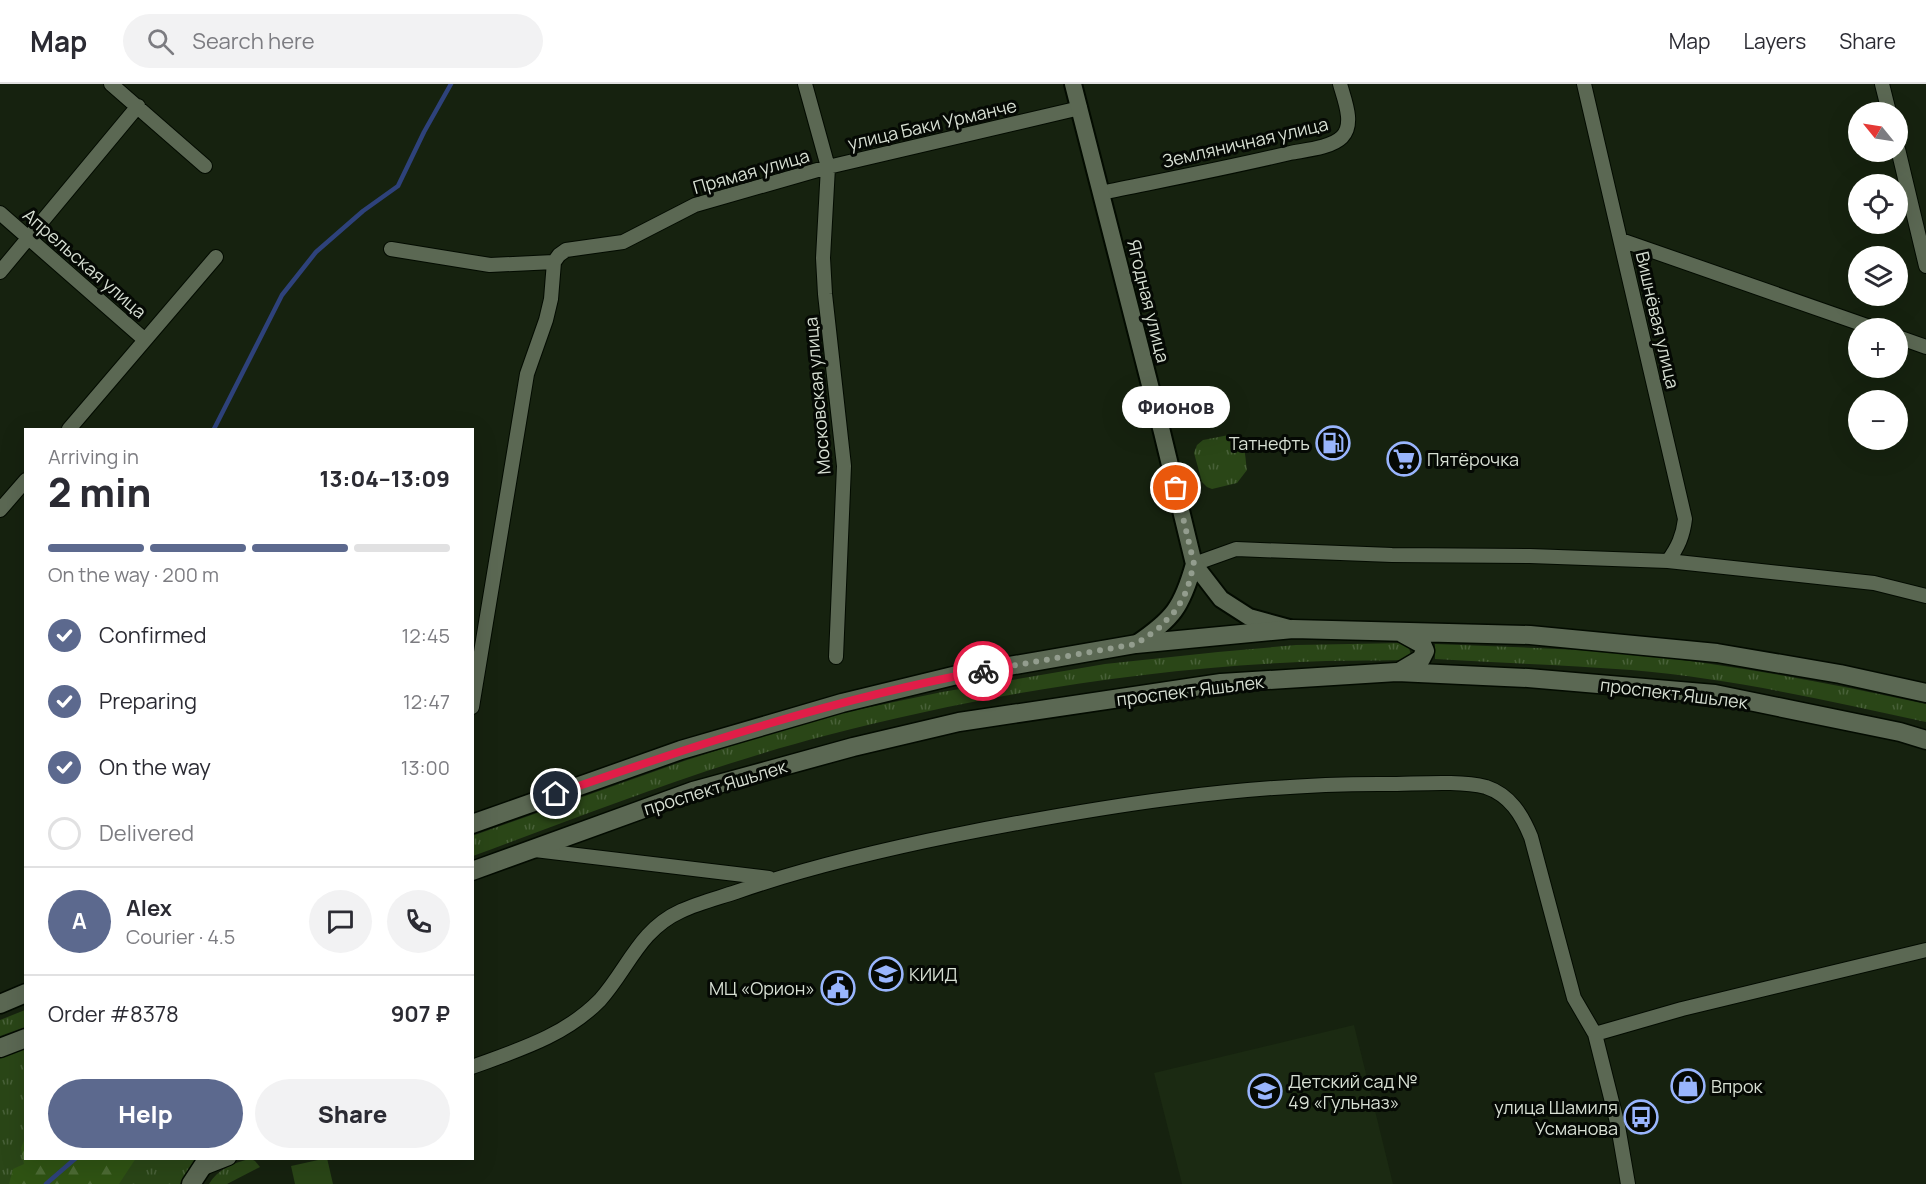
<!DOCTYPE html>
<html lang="en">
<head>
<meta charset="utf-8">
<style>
  :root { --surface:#fff; --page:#f2f2f3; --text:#2b2b33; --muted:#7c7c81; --line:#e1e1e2; --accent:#5c698e }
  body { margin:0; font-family:Manrope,sans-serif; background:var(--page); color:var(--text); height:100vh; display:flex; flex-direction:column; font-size:22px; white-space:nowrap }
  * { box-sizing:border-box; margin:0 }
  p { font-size:20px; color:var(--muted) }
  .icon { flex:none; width:33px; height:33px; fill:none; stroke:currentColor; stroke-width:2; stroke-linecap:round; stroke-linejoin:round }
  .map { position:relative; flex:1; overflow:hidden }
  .sheet { position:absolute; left:24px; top:344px; width:450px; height:732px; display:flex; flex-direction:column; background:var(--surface); border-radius:0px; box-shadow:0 6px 24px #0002 }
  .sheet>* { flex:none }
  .needle { width:39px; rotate:300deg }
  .tools { position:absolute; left:1848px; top:18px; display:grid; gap:12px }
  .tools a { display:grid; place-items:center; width:60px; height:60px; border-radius:50%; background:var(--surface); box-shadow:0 6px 24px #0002; font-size:30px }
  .pin { position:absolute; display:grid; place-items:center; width:51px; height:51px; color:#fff; margin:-26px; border:3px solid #fff; border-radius:50%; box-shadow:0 2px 6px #0007 }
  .courier { position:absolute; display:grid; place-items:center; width:60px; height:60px; margin:-30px; border:4px solid #e11d48; border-radius:50%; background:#fff; color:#222; box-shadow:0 2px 8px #0007 }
  .bubble { position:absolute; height:42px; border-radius:21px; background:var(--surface); box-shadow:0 6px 24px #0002; font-size:20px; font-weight:800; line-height:42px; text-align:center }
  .summary em { font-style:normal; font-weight:800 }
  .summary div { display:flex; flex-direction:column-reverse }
  .summary { display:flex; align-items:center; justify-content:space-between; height:102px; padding:0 24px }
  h1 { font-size:39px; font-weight:800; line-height:45px }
  .bar { display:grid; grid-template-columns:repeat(4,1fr); gap:9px 6px; align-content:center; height:72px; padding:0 24px }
  .bar i { height:8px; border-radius:4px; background:var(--line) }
  .bar .current { background:var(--accent) }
  .bar p { grid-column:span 4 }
  .line { display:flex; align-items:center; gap:15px; padding:0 24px; border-top:2px solid var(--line) }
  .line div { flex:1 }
  .round { display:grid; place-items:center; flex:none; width:63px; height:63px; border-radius:32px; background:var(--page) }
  ol { padding:0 24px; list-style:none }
  li { display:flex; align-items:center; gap:18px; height:66px }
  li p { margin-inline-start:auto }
  li .icon { padding:6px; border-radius:50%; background:var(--accent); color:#fff; stroke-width:4 }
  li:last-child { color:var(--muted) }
  li i { width:33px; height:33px; border:3px solid var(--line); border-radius:50% }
  .primary-button { display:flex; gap:12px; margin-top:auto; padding:12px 24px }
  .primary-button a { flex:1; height:69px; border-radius:36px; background:var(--accent); color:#fff; font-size:24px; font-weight:800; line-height:69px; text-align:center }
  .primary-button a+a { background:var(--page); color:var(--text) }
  header { display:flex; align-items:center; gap:36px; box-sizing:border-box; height:84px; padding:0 30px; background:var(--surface); border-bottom:2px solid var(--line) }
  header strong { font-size:28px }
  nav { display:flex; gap:33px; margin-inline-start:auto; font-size:21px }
  .search { width:420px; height:54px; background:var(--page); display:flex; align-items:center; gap:15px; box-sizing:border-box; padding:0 21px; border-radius:33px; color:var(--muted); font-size:22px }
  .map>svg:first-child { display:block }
  .built { fill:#1b2a12 }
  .grass { fill:url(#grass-tufts) }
  .forest { fill:url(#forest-firs) }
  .garden { fill:#2a4617 }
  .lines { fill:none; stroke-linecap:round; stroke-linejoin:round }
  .stream { stroke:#2e427b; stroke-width:4.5 }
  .minor-casing { stroke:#030b00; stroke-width:16 }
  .tertiary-casing { stroke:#030b00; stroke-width:20 }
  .secondary-casing { stroke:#030b00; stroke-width:21 }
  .minor { stroke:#5b6853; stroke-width:14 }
  .tertiary { stroke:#5b6853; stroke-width:16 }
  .secondary { stroke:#5b6853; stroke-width:18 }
  .done { stroke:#939d8e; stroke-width:6; stroke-dasharray:0 10.8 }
  .route { stroke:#e11d48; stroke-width:8 }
  .labels { text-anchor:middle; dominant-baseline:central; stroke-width:6; stroke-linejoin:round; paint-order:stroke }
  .street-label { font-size:18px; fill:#d7dfd3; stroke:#050904 }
  .poi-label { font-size:18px; fill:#d7dfd3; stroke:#050904; text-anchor:start }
</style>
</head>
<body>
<header>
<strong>Map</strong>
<div class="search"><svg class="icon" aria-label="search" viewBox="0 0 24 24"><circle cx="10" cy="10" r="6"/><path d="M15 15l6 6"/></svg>Search here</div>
<nav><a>Map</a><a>Layers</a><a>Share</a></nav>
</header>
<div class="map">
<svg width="1926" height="1100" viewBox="0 0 1926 1100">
  <defs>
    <pattern id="grass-tufts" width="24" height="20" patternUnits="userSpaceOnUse" patternTransform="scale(1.5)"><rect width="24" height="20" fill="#2a4617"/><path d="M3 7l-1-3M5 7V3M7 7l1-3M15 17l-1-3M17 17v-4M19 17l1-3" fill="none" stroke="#486038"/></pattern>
    <pattern id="forest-firs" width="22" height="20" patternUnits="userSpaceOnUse" patternTransform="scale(1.5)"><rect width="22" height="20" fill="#2f5313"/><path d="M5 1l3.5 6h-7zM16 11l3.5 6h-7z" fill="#4c6b34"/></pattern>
  </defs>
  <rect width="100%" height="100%" fill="#16220f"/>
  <path class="built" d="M1354 941 1393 1100H1182L1154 989Z"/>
  <path class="grass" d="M1234 350C1246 356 1245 374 1247 386L1237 399 1212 405 1207 403 1202 398 1194 369 1197 361 1203 356Z
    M1403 559 1409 564 1411 571 1406 576C1370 577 1335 576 1300 578 1141 585 982 611 828 651 707 682 590 729 473 772L472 752 684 677 822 633 942 608 1105 580 1218 568 1296 561Z
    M1435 560C1501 563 1569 564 1635 570 1733 581 1830 599 1926 620V638C1828 617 1730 594 1631 586 1566 581 1500 579 1435 575Z
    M25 926V943L0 952V936Z
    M25 963 26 1074H196L180 1100H0V972Z
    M251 1075 255 1077 260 1083 227 1100H209C217 1086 234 1078 251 1075Z"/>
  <path class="forest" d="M25 1054 26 1074H136L119 1100H9L13 1085 24 1080 21 1064Z"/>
  <path class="garden" d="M327 1074 333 1100H295L291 1082Z"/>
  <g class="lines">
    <path class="stream" d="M214 345 282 211 316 168 363 127 398 102 424 48 451 0
      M46 1100 76 1074"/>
    <defs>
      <path id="minor" d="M111 0 205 82
        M805 0 828 83 823 174 825 210 844 382 836 573
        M1584 0 1685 435C1683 452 1678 463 1668 477
        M1882 0 1889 28
        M1898 65 1926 182
        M1101 109C1164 96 1227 84 1290 69 1305 66 1331 64 1342 53 1355 40 1344 15 1340 0
        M0 129 145 256
        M1621 156 1873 244
        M391 165 490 181 554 178
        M0 188 138 22
        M1898 253 1926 263
        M69 345 216 173
        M0 426 26 396
        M1194 480 1236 465 1392 471 1530 472 1668 477 1874 499 1926 512
        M472 623 527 290 546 236 551 215 554 178 559 171 566 166 623 158 695 121 828 83 1080 24
        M535 766 769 794
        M1595 950 1682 925 1926 866
        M472 983C518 966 565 952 600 916 628 885 639 846 681 827 698 819 718 814 736 808 808 783 881 766 955 751 1097 723 1242 699 1387 700 1416 700 1459 696 1486 703 1510 711 1522 731 1531 753L1574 914 1595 950 1618 1042 1628 1100
        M201 1085 229 1074"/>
      <path id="tertiary" d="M1073 0 1162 348 1194 480 1221 515 1249 533 1289 544
        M1136 560C1173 535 1182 523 1194 480"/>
      <path id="secondary" d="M1399 588 1421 575 1425 567 1422 560 1402 549
        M472 740 681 666 842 619 957 591 1136 560 1293 545 1530 551 1717 569 1840 590 1926 609
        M472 787 693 707 853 663 959 638 1221 599 1397 588 1528 594 1715 610 1900 648 1926 656
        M0 920 26 909
        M0 964 26 954
        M191 1100 208 1074"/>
    </defs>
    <use href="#minor" class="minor-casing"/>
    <use href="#tertiary" class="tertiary-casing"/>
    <use href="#secondary" class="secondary-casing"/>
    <use href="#minor" class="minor"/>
    <use href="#tertiary" class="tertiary"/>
    <use href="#secondary" class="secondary"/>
  </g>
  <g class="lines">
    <path class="done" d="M983 587 1136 560 1158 545 1177 525 1187 506 1194 480 1176 404"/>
    <path class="route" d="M556 710C695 661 837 614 983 587"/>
  </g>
  <defs>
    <symbol id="fuel-ring" viewBox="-11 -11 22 22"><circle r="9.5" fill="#050904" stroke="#99b5fd" stroke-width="1.5"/><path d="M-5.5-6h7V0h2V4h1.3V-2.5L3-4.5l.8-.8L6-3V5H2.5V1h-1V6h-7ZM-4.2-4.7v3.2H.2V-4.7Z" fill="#99b5fd"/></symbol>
    <symbol id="supermarket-ring" viewBox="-11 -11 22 22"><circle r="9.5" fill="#050904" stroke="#99b5fd" stroke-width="1.5"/><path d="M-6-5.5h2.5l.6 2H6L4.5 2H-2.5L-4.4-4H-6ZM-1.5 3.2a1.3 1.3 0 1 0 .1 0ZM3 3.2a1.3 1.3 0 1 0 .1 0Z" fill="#99b5fd"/></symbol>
    <symbol id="university-ring" viewBox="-11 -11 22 22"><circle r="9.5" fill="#050904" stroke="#99b5fd" stroke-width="1.5"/><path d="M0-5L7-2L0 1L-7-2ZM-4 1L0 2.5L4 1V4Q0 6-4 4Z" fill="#99b5fd"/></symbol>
    <symbol id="civic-ring" viewBox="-11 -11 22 22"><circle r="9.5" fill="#050904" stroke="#99b5fd" stroke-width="1.5"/><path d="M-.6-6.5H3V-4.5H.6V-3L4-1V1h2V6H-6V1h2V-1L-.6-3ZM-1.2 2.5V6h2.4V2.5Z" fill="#99b5fd"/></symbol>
    <symbol id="shop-ring" viewBox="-11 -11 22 22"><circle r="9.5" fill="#050904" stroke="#99b5fd" stroke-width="1.5"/><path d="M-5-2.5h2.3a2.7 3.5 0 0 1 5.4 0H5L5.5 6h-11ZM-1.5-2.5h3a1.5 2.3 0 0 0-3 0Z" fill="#99b5fd"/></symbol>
    <symbol id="school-ring" viewBox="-11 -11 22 22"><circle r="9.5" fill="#050904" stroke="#99b5fd" stroke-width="1.5"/><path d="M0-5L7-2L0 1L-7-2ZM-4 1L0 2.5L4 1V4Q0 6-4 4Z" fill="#99b5fd"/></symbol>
    <symbol id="bus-ring" viewBox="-11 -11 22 22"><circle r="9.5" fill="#050904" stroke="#99b5fd" stroke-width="1.5"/><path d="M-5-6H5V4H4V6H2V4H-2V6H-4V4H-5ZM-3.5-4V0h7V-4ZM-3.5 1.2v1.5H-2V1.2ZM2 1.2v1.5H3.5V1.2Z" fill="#99b5fd"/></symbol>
  </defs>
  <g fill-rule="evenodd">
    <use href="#fuel-ring" x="1314" y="340" width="38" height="38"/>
    <use href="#supermarket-ring" x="1385" y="356" width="38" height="38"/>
    <use href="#university-ring" x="867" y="871" width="38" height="38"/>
    <use href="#civic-ring" x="819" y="885" width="38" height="38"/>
    <use href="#shop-ring" x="1669" y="983" width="38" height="38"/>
    <use href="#school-ring" x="1246" y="988" width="38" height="38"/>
    <use href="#bus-ring" x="1622" y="1014" width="38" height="38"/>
  </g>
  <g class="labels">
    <g class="street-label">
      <text transform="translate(932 40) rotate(-13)">улица Баки Урманче</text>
      <text transform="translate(1245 58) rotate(-13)">Земляничная улица</text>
      <text transform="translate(751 87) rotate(-16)">Прямая улица</text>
      <text transform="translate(85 179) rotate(41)">Апрельская улица</text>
      <text transform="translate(1149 217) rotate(76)">Ягодная улица</text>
      <text transform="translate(1658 236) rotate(77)">Вишнёвая улица</text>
      <text transform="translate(817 312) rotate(-95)">Московская улица</text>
      <text transform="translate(1190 606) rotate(-7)">проспект Яшьлек</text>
      <text transform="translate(1674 609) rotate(7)">проспект Яшьлек</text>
      <text transform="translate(715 703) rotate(-17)">проспект Яшьлек</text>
    </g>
    <g class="poi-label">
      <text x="1310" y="359" text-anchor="end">Татнефть</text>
      <text x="1427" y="375">Пятёрочка</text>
      <text x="909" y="890">КИИД</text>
      <text x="815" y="904" text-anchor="end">МЦ «Орион»</text>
      <text x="1288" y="997">Детский сад №<tspan x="1288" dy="21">49 «Гульназ»</tspan></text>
      <text x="1711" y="1002">Впрок</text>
      <text x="1618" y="1023" text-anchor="end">улица Шамиля<tspan x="1618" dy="21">Усманова</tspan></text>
    </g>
  </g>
</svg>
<div class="tools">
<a><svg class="needle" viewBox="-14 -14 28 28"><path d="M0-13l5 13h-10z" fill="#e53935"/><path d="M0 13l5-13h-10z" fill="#7c7c81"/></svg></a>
<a><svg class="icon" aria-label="locate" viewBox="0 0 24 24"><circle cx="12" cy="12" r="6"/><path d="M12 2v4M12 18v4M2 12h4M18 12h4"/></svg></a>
<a><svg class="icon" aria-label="layers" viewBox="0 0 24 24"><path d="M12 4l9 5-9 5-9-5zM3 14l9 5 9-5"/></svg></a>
<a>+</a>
<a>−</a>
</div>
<div class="pin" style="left:1176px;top:404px;background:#ea580c"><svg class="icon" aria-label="bag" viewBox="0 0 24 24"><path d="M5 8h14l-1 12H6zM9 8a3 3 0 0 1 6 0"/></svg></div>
<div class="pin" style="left:556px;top:710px;background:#1f2937"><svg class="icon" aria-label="home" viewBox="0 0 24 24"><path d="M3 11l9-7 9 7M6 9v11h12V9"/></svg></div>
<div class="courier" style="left:983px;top:587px"><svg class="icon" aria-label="bike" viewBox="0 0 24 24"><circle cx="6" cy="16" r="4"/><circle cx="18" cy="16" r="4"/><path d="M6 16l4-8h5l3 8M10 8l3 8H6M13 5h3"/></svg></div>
<div class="bubble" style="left:1122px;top:302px;width:108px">Фионов</div>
<section class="sheet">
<div class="summary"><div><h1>2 min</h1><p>Arriving in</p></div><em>13:04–13:09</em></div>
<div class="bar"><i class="current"></i><i class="current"></i><i class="current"></i><i></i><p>On the way · 200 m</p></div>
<ol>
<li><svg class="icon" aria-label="check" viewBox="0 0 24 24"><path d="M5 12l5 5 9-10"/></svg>Confirmed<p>12:45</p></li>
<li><svg class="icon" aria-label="check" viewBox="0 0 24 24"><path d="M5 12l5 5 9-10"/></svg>Preparing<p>12:47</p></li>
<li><svg class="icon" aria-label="check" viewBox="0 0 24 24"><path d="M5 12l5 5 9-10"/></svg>On the way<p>13:00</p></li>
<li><i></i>Delivered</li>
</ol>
<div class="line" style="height:108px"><b class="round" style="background:var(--accent);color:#fff">A</b><div><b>Alex</b><p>Courier · 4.5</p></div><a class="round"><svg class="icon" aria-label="chat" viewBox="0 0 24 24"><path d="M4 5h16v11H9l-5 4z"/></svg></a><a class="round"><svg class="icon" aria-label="phone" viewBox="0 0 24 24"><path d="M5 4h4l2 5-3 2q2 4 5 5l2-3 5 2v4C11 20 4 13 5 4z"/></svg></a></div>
<div class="line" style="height:78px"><div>Order #8378</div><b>907 ₽</b></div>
<div class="primary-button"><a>Help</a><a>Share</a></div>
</section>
</div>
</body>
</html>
